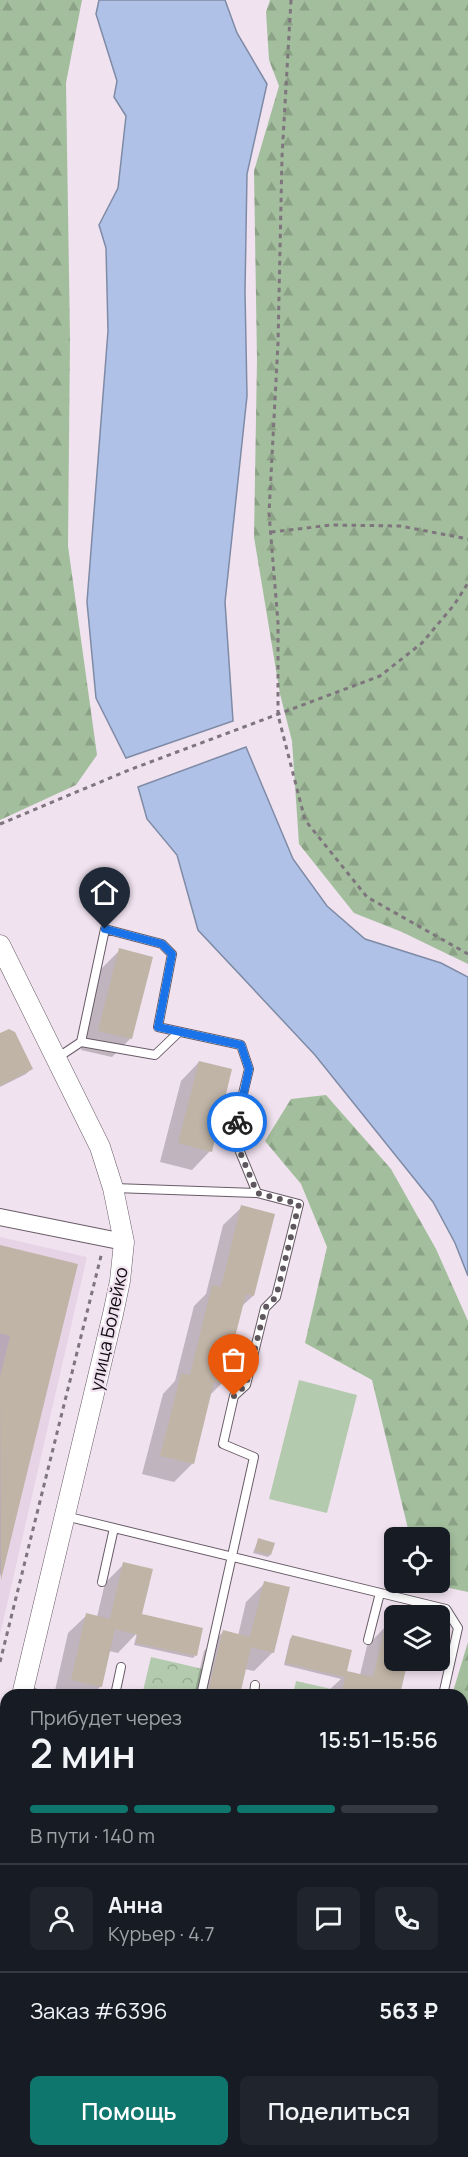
<!DOCTYPE html>
<html lang="ru">
<head>
<meta charset="utf-8">
<style>
  :root { --surface:#171b24; --page:#20242c; --text:#f1f3f6; --muted:#9ea1a6; --line:#363941; --accent:#0f766e }
  body { margin:0; font-family:Manrope,sans-serif; background:var(--page); color:var(--text); height:100vh; display:flex; flex-direction:column; font-size:22px; white-space:nowrap }
  * { box-sizing:border-box; margin:0 }
  p { font-size:20px; color:var(--muted) }
  .icon { flex:none; width:33px; height:33px; fill:none; stroke:currentColor; stroke-width:2; stroke-linecap:round; stroke-linejoin:round }
  .map { position:relative; flex:1; overflow:hidden }
  .side { position:absolute; left:0px; top:1689px; width:468px; height:468px; display:flex; flex-direction:column; background:var(--surface); border-radius:18px 18px 0 0; box-shadow:0 3px 9px #0003 }
  .side>* { flex:none }
  .buttons { position:absolute; left:384px; top:1527px; display:grid; gap:12px }
  .buttons a { display:grid; place-items:center; width:66px; height:66px; border-radius:9px; background:var(--surface); box-shadow:0 3px 9px #0003; font-size:30px }
  .pin { position:absolute; display:grid; place-items:center; width:51px; height:51px; color:#fff; margin:-62px -26px; border-radius:50% 50% 50% 0; rotate:-45deg; box-shadow:0 0 6px #0007 }
  .pin .icon { rotate:45deg }
  .courier { position:absolute; display:grid; place-items:center; width:60px; height:60px; margin:-30px; border:4px solid #1a73e8; border-radius:50%; background:#fff; color:#222; box-shadow:0 2px 8px #0007 }
  .headline em { font-style:normal; font-weight:600 }
  .headline div { display:flex; flex-direction:column-reverse }
  .headline { display:flex; align-items:center; justify-content:space-between; height:102px; padding:0 30px }
  h1 { font-size:39px; font-weight:600; line-height:45px }
  .bar { display:grid; grid-template-columns:repeat(4,1fr); gap:9px 6px; align-content:center; height:72px; padding:0 30px }
  .bar i { height:8px; border-radius:4px; background:var(--line) }
  .bar .selected { background:var(--accent) }
  .bar p { grid-column:span 4 }
  .line { display:flex; align-items:center; gap:15px; padding:0 30px; border-top:2px solid var(--line) }
  .line div { flex:1 }
  .round { display:grid; place-items:center; flex:none; width:63px; height:63px; border-radius:9px; background:var(--page) }
  .button { display:flex; gap:12px; margin-top:auto; padding:12px 30px }
  .button a { flex:1; height:69px; border-radius:9px; background:var(--accent); color:#fff; font-size:24px; font-weight:600; line-height:69px; text-align:center }
  .button a+a { background:var(--page); color:var(--text) }
  .map>svg:first-child { display:block }
  .built { fill:#e7d3e6 }
  .forest { fill:url(#forest-firs) }
  .park { fill:url(#park-crowns) }
  .pitch { fill:#b3caae }
  .water { fill:#afc1e6; stroke:#7f8ba6; stroke-width:1.5 }
  .shadow { fill:#0003 }
  .building { fill:#c0b4a7 }
  .lines { fill:none; stroke-linecap:round; stroke-linejoin:round }
  .service-casing { stroke:#685c67; stroke-width:10 }
  .minor-casing { stroke:#685c67; stroke-width:18 }
  .tertiary-casing { stroke:#685c67; stroke-width:21 }
  .primary-casing { stroke:#a9622d; stroke-width:27 }
  .path { stroke:#7e757d; stroke-width:3; stroke-dasharray:4.5 4.5; stroke-linecap:butt }
  .service { stroke:#fff; stroke-width:8 }
  .minor { stroke:#fff; stroke-width:16 }
  .tertiary { stroke:#fff; stroke-width:20 }
  .primary { stroke:#fdbc8b; stroke-width:26 }
  .tram { stroke:#3e383e; stroke-width:1.5 }
  .done { stroke:#5e575e; stroke-width:6; stroke-dasharray:0 10.8 }
  .route { stroke:#1a73e8; stroke-width:8 }
  .labels { text-anchor:middle; dominant-baseline:central; stroke-width:4.5; stroke-linejoin:round; paint-order:stroke }
  .street-label { font-size:18px; fill:#100c10; stroke:#f0e2ef }
</style>
</head>
<body>
<div class="map">
<svg width="468" height="2157" viewBox="0 0 468 2157">
  <defs>
    <pattern id="forest-firs" width="22" height="20" patternUnits="userSpaceOnUse" patternTransform="scale(1.5)"><rect width="22" height="20" fill="#a3be9d"/><path d="M5 1l3.5 6h-7zM16 11l3.5 6h-7z" fill="#8ba286"/></pattern>
    <pattern id="park-crowns" width="20" height="18" patternUnits="userSpaceOnUse" patternTransform="scale(1.5)"><rect width="20" height="18" fill="#b3caae"/><path d="M2 6a3 3 0 1 1 6 0M12 15a3 3 0 1 1 6 0" fill="none" stroke="#99ac95"/></pattern>
  </defs>
  <rect width="100%" height="100%" fill="#f0e2ef"/>
  <path class="built" d="M0 1237 87 1257 0 1635Z"/>
  <path class="forest" d="M0 0H82L66 83 70 339 68 546 97 755 76 785 0 820Z
    M270 0H468V964L402 932 354 913 299 844 292 741 280 694 254 537 257 360 254 171 279 86 269 60 266 12Z
    M326 1095 391 1169 436 1249 468 1321V1592L427 1583 440 1582V1538L410 1537 372 1380 305 1343 327 1247 301 1184 265 1141 291 1099Z
    M468 1642V1751L462 1745V1695H452Z
    M468 2026V2157H445L446 2151H462V2060Z"/>
  <path class="park" d="M151 1657 203 1669 197 1695H142Z
    M296 1681 336 1690 335 1695H293Z"/>
  <path class="pitch" d="M299 1380 357 1395 327 1513 269 1499Z"/>
  <path class="water" d="M99 0H225L237 33 267 84 247 174 245 291 247 396 225 602 233 721 126 758 96 698 87 602 108 331 106 248 99 225 118 188 126 116 114 97 117 81 96 14Z
    M246 747 293 859 327 906 365 939 441 963 468 977V1276L455 1243 433 1202 315 1055 198 930 177 855 147 819 138 787Z"/>
  <path class="shadow" d="M120 950 130 1039 112 1057 81 1050 101 969Z
    M0 1035 31 1069 26 1074 0 1087Z
    M199 1062 210 1151 192 1170 160 1162 181 1081Z
    M242 1207 253 1296 241 1307 222 1383 209 1396 192 1464 174 1482 142 1474 163 1394 175 1381 194 1306 206 1294 223 1225Z
    M0 1246 76 1265 0 1577Z
    M258 1540 270 1555 268 1557 253 1553Z
    M124 1564 141 1615 195 1656 193 1658 134 1645 137 1633 118 1653 109 1651 101 1686 92 1695H54L68 1633 87 1615 97 1617 105 1583Z
    M265 1583 273 1652 254 1671 244 1669 238 1695H194L204 1651 223 1632 238 1636 246 1602Z
    M385 1627 394 1629V1660H406L398 1695H327L328 1691 341 1679 284 1665 290 1639 292 1637 344 1676 360 1675 367 1646Z
    M6 2017V2151H10L9 2157H0V2023Z
    M340 2151H407L406 2157H338Z"/>
  <path class="building" d="M119 948 153 957 132 1039 98 1031Z
    M9 1029 15 1032 33 1069 0 1086V1033Z
    M199 1061 232 1069 212 1152 178 1143Z
    M241 1205 275 1214 254 1296 246 1294 223 1384 214 1382 194 1464 160 1456 181 1373 190 1375 212 1285 221 1287Z
    M0 1245 78 1264 1 1580 0 1377 10 1336 0 1333Z
    M258 1538 275 1543 271 1555 255 1551Z
    M123 1562 153 1569 142 1614 203 1628 197 1656 136 1643 138 1635 115 1629 102 1687 71 1680 86 1613 110 1619Z
    M264 1581 290 1587 274 1653 251 1647 240 1695H207L223 1630 250 1637Z
    M385 1626 394 1628V1660H408L400 1695 375 1692V1695H341L345 1677 285 1663 292 1635 352 1650 347 1671 373 1677Z
    M5 2042 6 2151H12L10 2157H0V2064Z
    M343 2151H409L408 2157H342Z"/>
  <g class="lines">
    <defs>
      <path id="service" d="M81 1042 105 929 162 944 172 954 158 1027 241 1045 249 1069 233 1135 257 1193 299 1204 276 1297 265 1308 246 1385 234 1396 223 1444 254 1457 201 1695
        M57 1058 81 1042 155 1055 179 1032
        M114 1188 257 1193
        M65 1516 446 1609 458 1628 443 1695
        M102 1582 114 1528
        M368 1640 380 1593
        M23 1691 41 1695
        M115 1695 121 1667
        M254 1695 255 1685
        M0 1988 6 1982
        M0 1995 6 1997
        M32 2151V2154L43 2157
        M290 2157 291 2152 311 2157
        M415 2157 417 2151"/>
      <path id="minor" d="M0 1217 124 1242"/>
      <path id="tertiary" d="M0 945 100 1147 113 1188 124 1242 120 1281 113 1314 22 1695
        M0 1804 6 1774"/>
      <path id="primary" d="M0 1823 6 1824
        M0 1864 6 1865
        M462 1877 468 1878
        M462 1923 468 1924"/>
    </defs>
    <use href="#service" class="service-casing"/>
    <use href="#minor" class="minor-casing"/>
    <use href="#tertiary" class="tertiary-casing"/>
    <use href="#primary" class="primary-casing"/>
    <path class="path" d="M291 0 282 157 278 343 269 513 278 623V715L305 820 367 897 468 954
      M271 532 332 525 400 526 468 539
      M0 824 129 770 380 676 422 643 454 605 468 583
      M0 1662 102 1252
      M462 1806 468 1812
      M0 1893 6 1894
      M142 2151 146 2157
      M136 2157 144 2151"/>
    <use href="#service" class="service"/>
    <use href="#minor" class="minor"/>
    <use href="#tertiary" class="tertiary"/>
    <use href="#primary" class="primary"/>
    <path class="tram" d="M0 1848 6 1849
      M462 1903 468 1904"/>
  </g>
  <g class="lines">
    <path class="done" d="M234 1396 246 1385 265 1308 276 1297 299 1204 257 1193 233 1135 237 1122"/>
    <path class="route" d="M105 929 162 944 172 954 158 1027 241 1045 249 1069 237 1122"/>
  </g>
  <g class="labels">
    <g class="street-label">
      <text transform="translate(108 1329) rotate(-78)">улица Болейко</text>
    </g>
  </g>
</svg>
<div class="buttons">
<a><svg class="icon" aria-label="locate" viewBox="0 0 24 24"><circle cx="12" cy="12" r="6"/><path d="M12 2v4M12 18v4M2 12h4M18 12h4"/></svg></a>
<a><svg class="icon" aria-label="layers" viewBox="0 0 24 24"><path d="M12 4l9 5-9 5-9-5zM3 14l9 5 9-5"/></svg></a>
</div>
<div class="pin" style="left:234px;top:1396px;background:#ea580c"><svg class="icon" aria-label="bag" viewBox="0 0 24 24"><path d="M5 8h14l-1 12H6zM9 8a3 3 0 0 1 6 0"/></svg></div>
<div class="pin" style="left:105px;top:929px;background:#1f2937"><svg class="icon" aria-label="home" viewBox="0 0 24 24"><path d="M3 11l9-7 9 7M6 9v11h12V9"/></svg></div>
<div class="courier" style="left:237px;top:1122px"><svg class="icon" aria-label="bike" viewBox="0 0 24 24"><circle cx="6" cy="16" r="4"/><circle cx="18" cy="16" r="4"/><path d="M6 16l4-8h5l3 8M10 8l3 8H6M13 5h3"/></svg></div>
<section class="side">
<div class="headline"><div><h1>2 мин</h1><p>Прибудет через</p></div><em>15:51–15:56</em></div>
<div class="bar"><i class="selected"></i><i class="selected"></i><i class="selected"></i><i></i><p>В пути · 140 m</p></div>
<div class="line" style="height:108px"><a class="round"><svg class="icon" aria-label="person" viewBox="0 0 24 24"><circle cx="12" cy="8" r="4"/><path d="M4 21q1-7 8-7t8 7"/></svg></a><div><b>Анна</b><p>Курьер · 4.7</p></div><a class="round"><svg class="icon" aria-label="chat" viewBox="0 0 24 24"><path d="M4 5h16v11H9l-5 4z"/></svg></a><a class="round"><svg class="icon" aria-label="phone" viewBox="0 0 24 24"><path d="M5 4h4l2 5-3 2q2 4 5 5l2-3 5 2v4C11 20 4 13 5 4z"/></svg></a></div>
<div class="line" style="height:78px"><div>Заказ #6396</div><b>563 ₽</b></div>
<div class="button"><a>Помощь</a><a>Поделиться</a></div>
</section>
</div>
</body>
</html>
